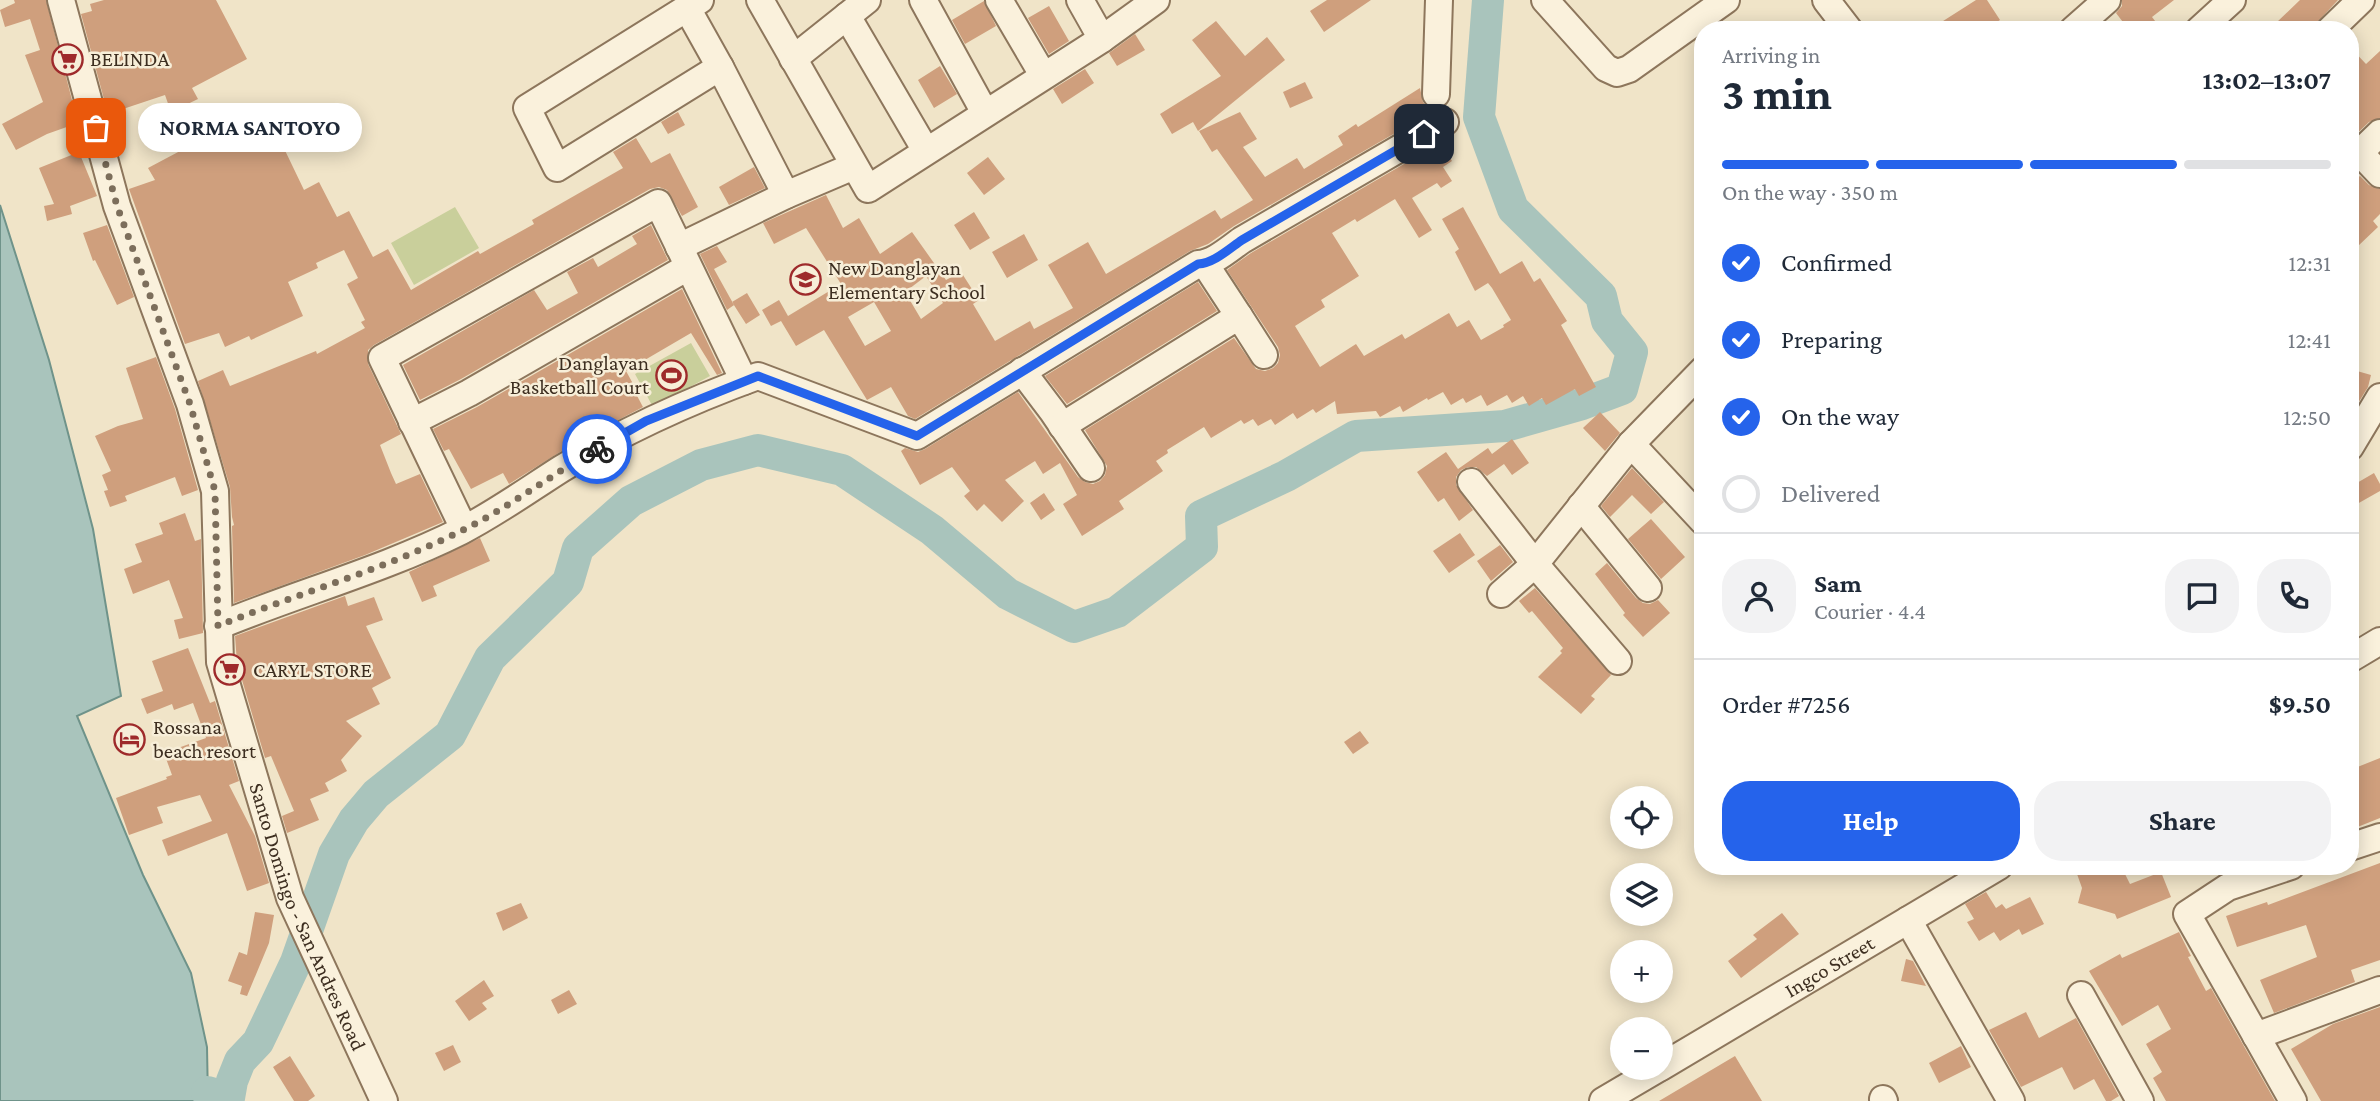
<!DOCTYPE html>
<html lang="en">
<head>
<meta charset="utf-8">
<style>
  :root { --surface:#fff; --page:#f2f2f3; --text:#1f2937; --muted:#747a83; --line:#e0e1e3; --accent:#2563eb }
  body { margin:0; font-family:"Crimson Pro",serif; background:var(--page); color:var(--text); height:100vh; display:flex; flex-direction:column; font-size:26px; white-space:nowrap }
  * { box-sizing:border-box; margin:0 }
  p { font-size:23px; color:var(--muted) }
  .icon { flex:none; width:38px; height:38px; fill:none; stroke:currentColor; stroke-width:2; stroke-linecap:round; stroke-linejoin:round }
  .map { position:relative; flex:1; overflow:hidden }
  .sheet { position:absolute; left:1694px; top:21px; width:665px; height:854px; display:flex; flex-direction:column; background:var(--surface); border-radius:28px; box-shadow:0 4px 18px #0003 }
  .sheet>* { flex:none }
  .controls { position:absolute; left:1610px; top:786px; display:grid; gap:14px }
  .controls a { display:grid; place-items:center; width:63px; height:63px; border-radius:50%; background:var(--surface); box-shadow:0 4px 18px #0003; font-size:35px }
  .pin { position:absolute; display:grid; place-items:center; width:60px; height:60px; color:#fff; margin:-30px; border-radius:14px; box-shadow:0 4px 10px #0006 }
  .courier { position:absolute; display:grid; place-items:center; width:70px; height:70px; margin:-35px; border:5px solid #2563eb; border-radius:50%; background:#fff; color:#222; box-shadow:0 2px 9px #0007 }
  .bubble { position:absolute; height:49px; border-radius:24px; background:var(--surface); box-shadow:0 4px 18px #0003; font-size:23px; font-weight:700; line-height:49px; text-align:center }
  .summary em { font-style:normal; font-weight:700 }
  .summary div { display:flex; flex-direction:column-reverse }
  .summary { display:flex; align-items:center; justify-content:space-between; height:119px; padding:0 28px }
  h1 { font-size:46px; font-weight:700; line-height:52px }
  .bar { display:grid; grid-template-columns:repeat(4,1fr); gap:10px 7px; align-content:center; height:84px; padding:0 28px }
  .bar i { height:9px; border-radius:5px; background:var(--line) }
  .bar .active { background:var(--accent) }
  .bar p { grid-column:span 4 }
  .line { display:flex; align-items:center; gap:18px; padding:0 28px; border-top:2px solid var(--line) }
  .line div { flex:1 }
  .round { display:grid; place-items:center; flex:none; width:74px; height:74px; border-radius:28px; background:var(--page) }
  ol { padding:0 28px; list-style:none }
  li { display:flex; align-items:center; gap:21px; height:77px }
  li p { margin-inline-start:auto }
  li .icon { padding:7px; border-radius:50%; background:var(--accent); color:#fff; stroke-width:4 }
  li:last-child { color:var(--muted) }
  li i { width:38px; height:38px; border:4px solid var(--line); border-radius:50% }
  .action { display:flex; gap:14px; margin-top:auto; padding:14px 28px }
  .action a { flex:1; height:80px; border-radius:28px; background:var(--accent); color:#fff; font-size:28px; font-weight:700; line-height:80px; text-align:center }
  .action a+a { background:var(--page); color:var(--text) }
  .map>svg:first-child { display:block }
  .green { fill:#c9cf9b }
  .water { fill:#a9c4bc; stroke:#6f938a; stroke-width:2 }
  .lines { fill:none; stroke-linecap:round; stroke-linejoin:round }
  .river { stroke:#a9c4bc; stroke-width:32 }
  .building { fill:#cf9f7d; fill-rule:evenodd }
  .minor-casing { stroke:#8d765c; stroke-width:30 }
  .minor { stroke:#faf1dc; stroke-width:26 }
  .done { stroke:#7c6e5b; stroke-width:7; stroke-dasharray:0 12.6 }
  .route { stroke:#2563eb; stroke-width:9 }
  .labels { text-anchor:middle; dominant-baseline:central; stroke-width:5; stroke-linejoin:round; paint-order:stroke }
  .poi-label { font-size:21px; fill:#3d2e20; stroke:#f7eed8; text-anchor:start }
  .street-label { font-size:21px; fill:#3d2e20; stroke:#f7eed8 }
</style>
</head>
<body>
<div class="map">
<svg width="2380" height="1101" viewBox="0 0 2380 1101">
  <rect width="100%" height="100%" fill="#f0e4c8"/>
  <path class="green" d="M455 207 479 248 414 285 391 243Z
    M691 343 710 376 653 407 635 374Z"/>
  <path class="water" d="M0 205 49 360 93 529 121 696 77 716 143 875 191 973 207 1047 208 1101H0Z"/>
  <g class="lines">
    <path class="river" d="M207 1092 229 1098 232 1081 240 1061 258 1042 270 1017 296 962 334 854 354 820 376 794 450 735 490 658 568 582 578 548 631 501 701 465 758 450 842 470 932 530 1008 594 1074 627 1117 612 1202 547 1201 516 1286 476 1356 436 1505 426 1582 404 1622 389 1632 352 1607 321 1601 296 1513 209 1479 117 1488 0"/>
  </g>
  <path class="building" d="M14 0H46L78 123 47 134 16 150 2 124 43 102 25 55 40 50 30 19 5 27 0 10 15 3Z
    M104 0H216L247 59 192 88 198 99 171 112 165 95 108 114 81 14 92 11 90 4Z
    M1327 0H1371L1324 32 1310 11Z
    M1976 0H1987L2000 20 1997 22 2002 30H1929Z
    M2122 0H2174L2152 17 2162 30H2129L2116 13 2122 6Z
    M2300 0H2338L2310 30H2284L2277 22Z
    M984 1 996 26 965 44 952 20Z
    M1049 6 1069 41 1049 54 1028 18Z
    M1216 21 1245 56 1267 37 1285 60 1198 131 1193 122 1172 134 1160 114 1221 76 1192 40Z
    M1135 34 1145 50 1117 66 1109 53Z
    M2350 47 2366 64 2380 51V118L2369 122 2350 140Z
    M940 66 957 94 934 108 918 80Z
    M1085 69 1094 83 1062 104 1053 89Z
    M1305 82 1313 98 1290 108 1283 92Z
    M1420 88 1423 102 1428 108 1435 110 1234 226 1208 244 1190 251 915 419 908 416 891 387 867 400 824 330 796 346 781 321 771 326 762 310 779 300 788 316 841 284 806 228 774 244 763 223 826 195 843 228 859 218 880 254 912 232 946 280 961 272 979 300 973 304 995 341 1030 321 1034 329 1073 308 1048 265 1088 242 1106 274 1215 210 1221 219 1253 200 1217 149 1212 152 1199 131 1240 112 1257 139 1243 147 1265 177 1297 158 1304 169 1343 145 1338 136 1356 124 1358 127ZM926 276 943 303 921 319 905 292ZM874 302 891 331 865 346 848 317Z
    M678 112 685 125 668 134 661 122Z
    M268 115 304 190 319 182 337 217 349 211 373 257 388 249 411 290 478 251 480 254 534 224 532 220 623 168 613 152 636 138 651 163 670 153 698 207 682 216 667 190 659 187 650 189 374 345 368 350V364L401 434 380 445 391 473 396 484 420 474 443 522 365 555 234 603 232 526 234 525 232 517 230 487 198 381 223 370 230 386 316 351 317 354 365 328 361 322 365 320 347 284 358 278 344 250 316 263 318 268 288 282 303 316 251 340 249 336 225 347 219 333 185 344 129 189 155 180 148 168 197 142 200 148 245 125 246 127Z
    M1447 139 1441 144 1452 161 1443 167 1452 181 1441 188 1437 183 1412 198 1432 230 1419 238 1395 199 1357 222 1355 219 1332 233 1359 276 1321 300 1325 307 1295 326 1320 367 1356 344 1364 356 1402 334 1405 339 1449 313 1457 327 1469 320 1481 340 1504 327 1503 325 1511 320 1492 288 1488 283 1475 291 1455 252 1459 249 1442 219 1463 207 1500 274 1522 261 1534 282 1540 278 1567 321 1561 325 1596 387 1579 396 1575 389 1546 405 1542 398 1529 406 1523 396 1512 403 1507 395 1487 406 1481 395 1466 403 1463 398 1451 405 1443 392 1428 400 1427 398 1403 412 1400 406 1380 417 1376 411 1337 414 1335 401 1316 413 1313 409 1297 419 1293 413 1275 425 1271 419 1258 426 1253 419 1244 424 1241 420 1211 438 1204 427 1167 450 1168 453 1156 461 1163 471 1119 501 1124 509 1082 536 1063 504 1077 495 1060 463 1043 474 1035 461 1005 480 1024 501 1002 522 984 504 977 511 964 496 970 491 952 467 920 485 901 451 905 448 918 452 925 449 1018 392 1078 477 1085 482 1093 484 1100 481 1105 475 1107 466 1085 430 1234 338 1256 369 1265 371 1273 368 1278 363 1280 355 1278 347 1227 270 1251 253Z
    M79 152 97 196 70 206 72 214 47 221 44 206 54 204 39 168Z
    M988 157 1005 179 984 195 967 173Z
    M754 167 765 188 729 205 719 187Z
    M2360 176 2369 185 2380 189V214L2373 221 2378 227 2357 247 2350 239V184Z
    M974 212 990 238 970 250 954 225Z
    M107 225 134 297 117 305 95 260 93 261 83 233Z
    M651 225 668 260 461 379 420 400 403 365 534 290 547 310 578 293 567 272 593 258 598 267 637 244 632 236Z
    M1024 234 1038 260 1007 278 992 252Z
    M717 246 727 262 714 269 734 305 727 310 700 254Z
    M1198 282 1217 311 1067 404 1045 376Z
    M682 289 722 373 717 375 691 333 626 371 637 391 635 392 643 407 576 442 509 484 503 473 471 489 449 449 444 451 433 429 477 407Z
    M747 293 760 315 746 324 732 302Z
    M156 357 175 409 198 490 182 496 175 477 125 496 127 501 110 507 104 491 108 490 102 475 111 471 95 436 118 426 143 419 126 368Z
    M2350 369 2371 375 2368 387 2350 416Z
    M1600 412 1620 433 1605 451 1583 428Z
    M1512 439 1529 463 1512 475 1504 464 1487 476 1476 467H1468L1461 470 1456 477V485L1473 510 1459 521 1444 498 1438 502 1417 472 1446 452 1458 469 1488 448 1492 454Z
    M1632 468 1664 502 1651 514 1632 495 1610 517 1601 506Z
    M2374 473 2380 484V491L2350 508V487Z
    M1044 493 1055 510 1041 520 1030 503Z
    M185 513 195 541 201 539 203 633 179 639 174 620 183 618 169 580 133 594 124 569 142 562 135 544 163 534 159 523Z
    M1651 519 1685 557 1661 579 1628 539Z
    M1460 533 1475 555 1449 573 1433 551Z
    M480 538 490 561 433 586 437 596 422 602 409 572Z
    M1500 545 1513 562 1491 581 1477 561Z
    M1607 563 1636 598 1643 603 1650 604 1658 600 1670 613 1643 637 1623 615 1625 613 1595 574Z
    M1535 588 1611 675 1591 696 1595 699 1581 714 1538 677 1562 653 1560 651 1563 648 1532 611 1529 613 1519 601Z
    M345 596 348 606 374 597 383 620 366 626 391 678 372 688 380 704 346 721 362 736 341 760 347 771 325 783 329 791 310 799 319 820 287 833 282 816 294 811 271 756 265 758 237 663 235 636Z
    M188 648 210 703 215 701 239 781 229 785 255 836 269 883 247 891 227 833 168 856 162 840 212 821 200 795 157 807 163 823 129 835 116 798 167 779 166 777 172 775 164 753 206 738 193 703 174 710 172 704 147 714 141 699 163 691 152 661Z
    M1360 731 1369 743 1353 754 1344 742Z
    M2380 758V818L2350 830V770Z
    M2380 863V960L2351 970 2355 982 2274 1013 2260 980 2317 957 2306 925 2237 947 2226 916 2267 902 2268 905Z
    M2095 866H2121L2130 884 2161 872 2171 897 2117 919 2115 914 2078 903 2082 888 2077 874Z
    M1986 892 1996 908 2002 904 2006 909 2030 897 2044 924 2022 935 2019 929 2000 941 1994 932 1979 941 1967 922 1974 919 1965 904Z
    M521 903 528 918 503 931 496 913Z
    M255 912 274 915 269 943 247 996 240 994 242 986 228 981 239 952 247 955Z
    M1782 913 1799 934 1741 978 1728 961 1757 939 1753 935Z
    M2179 932 2191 956 2188 957 2206 991 2211 988 2275 1101H2166L2153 1078 2162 1072 2146 1044 2171 1029 2158 1005 2122 1026 2089 971 2120 954 2122 958Z
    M1906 959 1913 961 1926 986 1901 981Z
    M484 980 494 996 482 1003 487 1009 469 1021 455 1001Z
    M569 990 577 1004 558 1014 551 1000Z
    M2380 1007V1101H2321L2291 1049 2333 1024Z
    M2026 1012 2039 1038 2076 1018 2119 1096 2111 1101H2106L2094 1079 2074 1090 2062 1067 2021 1087 1989 1030Z
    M453 1045 461 1062 444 1071 435 1053Z
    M1961 1046 1971 1067 1939 1083 1929 1063Z
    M290 1056 315 1096 308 1101H294L273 1067Z
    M1735 1056 1762 1101H1659Z"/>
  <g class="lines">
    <defs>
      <g id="minor">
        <path id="s1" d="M61 0 117 206 190 404 215 491 220 662 290 898 384 1101"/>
        <path d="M700 0 527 108 557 168 720 67"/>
        <path d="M760 0 868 189 1102 39 1156 0"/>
        <path d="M923 0 985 113"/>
        <path d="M999 0 1043 75"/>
        <path d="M1080 0 1102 39"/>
        <path d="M1545 0 1606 68 1617 73 1629 69 1726 0"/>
        <path d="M1826 0 1849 30"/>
        <path d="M687 8 720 67 786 195"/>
        <path d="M847 16 926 151"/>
        <path d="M2073 30 2107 0"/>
        <path d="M2199 30 2232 0"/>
        <path d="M2330 30 2361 0"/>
        <path d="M793 59 867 0"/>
        <path d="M1436 94 1439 0"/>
        <path d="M2360 153 2380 174"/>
        <path d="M2350 162 2380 133"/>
        <path d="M679 247 786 195 854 166"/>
        <path d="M1205 264 1239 316"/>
        <path d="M1022 371 1053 412 1091 468"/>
        <path d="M412 422 469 393 688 267"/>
        <path d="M1062 426 1239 316 1264 355"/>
        <path d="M1631 444 1703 521"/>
        <path d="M2350 447 2380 397"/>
        <path d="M1471 482 1535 564 1618 661"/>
        <path d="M1581 506 1648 588"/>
        <path d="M464 529 382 358 658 203 744 381"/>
        <path d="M1501 594 1535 564 1631 444 1703 370"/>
        <path d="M218 626C298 593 383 570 461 531 496 513 528 490 561 469 623 431 689 401 758 376L917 436 1198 264C1214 263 1229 249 1242 240L1445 122"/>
        <path d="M2350 659 2380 641"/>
        <path d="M2350 847 2380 837"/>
        <path d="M2291 866 2228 887 2187 914 2293 1101"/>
        <path d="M1908 920 2011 1101"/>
        <path d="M2081 995 2140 1101"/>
        <path d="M2256 1036 2380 990"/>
        <path id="s2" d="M1661 1067 1999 866"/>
        <path d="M1883 1099 1884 1101"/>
        <path d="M1603 1101 1659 1068"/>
      </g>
    </defs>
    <use href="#minor" class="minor-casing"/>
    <use href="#minor" class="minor"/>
  </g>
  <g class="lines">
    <path class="done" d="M96 128 117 206 190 404 215 491 218 626C298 593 383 570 461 531 508 508 551 475 597 449"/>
    <path class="route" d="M597 449 646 421 758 376 917 436 1198 264C1214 263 1229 249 1242 240L1424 134"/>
  </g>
  <defs>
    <symbol id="supermarket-ring" viewBox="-11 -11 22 22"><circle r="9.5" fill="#f7eed8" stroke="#9e2a2b" stroke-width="1.5"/><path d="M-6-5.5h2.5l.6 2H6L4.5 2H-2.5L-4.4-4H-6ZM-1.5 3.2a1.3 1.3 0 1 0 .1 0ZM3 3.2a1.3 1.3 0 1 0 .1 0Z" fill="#9e2a2b"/></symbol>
    <symbol id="school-ring" viewBox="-11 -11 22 22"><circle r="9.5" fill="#f7eed8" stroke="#9e2a2b" stroke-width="1.5"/><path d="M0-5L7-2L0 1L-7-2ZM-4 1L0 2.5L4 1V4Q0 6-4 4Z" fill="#9e2a2b"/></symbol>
    <symbol id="stadium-ring" viewBox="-11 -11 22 22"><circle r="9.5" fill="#f7eed8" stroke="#9e2a2b" stroke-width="1.5"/><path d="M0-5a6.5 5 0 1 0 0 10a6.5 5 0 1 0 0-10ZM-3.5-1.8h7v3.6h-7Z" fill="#9e2a2b"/></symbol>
    <symbol id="hotel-ring" viewBox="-11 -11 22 22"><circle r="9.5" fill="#f7eed8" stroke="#9e2a2b" stroke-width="1.5"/><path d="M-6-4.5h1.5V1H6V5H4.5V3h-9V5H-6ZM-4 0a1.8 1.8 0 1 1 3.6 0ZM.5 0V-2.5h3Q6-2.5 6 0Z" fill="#9e2a2b"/></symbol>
  </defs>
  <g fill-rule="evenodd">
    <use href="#supermarket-ring" x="50" y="42" width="35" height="35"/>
    <use href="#school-ring" x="788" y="262" width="35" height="35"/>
    <use href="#stadium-ring" x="654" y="358" width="35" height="35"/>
    <use href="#supermarket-ring" x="212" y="652" width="35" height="35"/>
    <use href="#hotel-ring" x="112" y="722" width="35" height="35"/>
  </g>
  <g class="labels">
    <g class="poi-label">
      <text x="90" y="59">BELINDA</text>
      <text x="828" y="268">New Danglayan<tspan x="828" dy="24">Elementary School</tspan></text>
      <text x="649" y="363" text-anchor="end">Danglayan<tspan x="649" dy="24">Basketball Court</tspan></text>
      <text x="253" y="670">CARYL STORE</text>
      <text x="153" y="727">Rossana<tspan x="153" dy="24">beach resort</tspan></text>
    </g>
    <g class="street-label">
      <text stroke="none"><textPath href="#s1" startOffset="956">Santo Domingo - San Andres Road</textPath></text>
      <text stroke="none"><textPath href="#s2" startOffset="196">Ingco Street</textPath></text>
    </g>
  </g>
</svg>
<div class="controls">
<a><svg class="icon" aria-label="locate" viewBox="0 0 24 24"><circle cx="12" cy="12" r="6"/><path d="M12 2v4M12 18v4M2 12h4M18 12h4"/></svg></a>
<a><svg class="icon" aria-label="layers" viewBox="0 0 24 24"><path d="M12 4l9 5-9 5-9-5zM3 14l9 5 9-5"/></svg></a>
<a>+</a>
<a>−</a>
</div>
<div class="pin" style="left:96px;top:128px;background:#ea580c"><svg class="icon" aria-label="bag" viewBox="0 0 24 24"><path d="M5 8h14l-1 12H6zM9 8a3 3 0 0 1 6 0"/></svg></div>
<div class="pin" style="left:1424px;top:134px;background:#1f2937"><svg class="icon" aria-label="home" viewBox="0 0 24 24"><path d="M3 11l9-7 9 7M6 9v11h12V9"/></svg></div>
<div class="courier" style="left:597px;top:449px"><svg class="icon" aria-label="bike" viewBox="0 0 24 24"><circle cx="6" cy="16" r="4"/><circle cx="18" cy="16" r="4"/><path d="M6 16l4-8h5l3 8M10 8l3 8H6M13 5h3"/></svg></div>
<div class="bubble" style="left:138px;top:103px;width:224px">NORMA SANTOYO</div>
<section class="sheet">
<div class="summary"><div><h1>3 min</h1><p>Arriving in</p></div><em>13:02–13:07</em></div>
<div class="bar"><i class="active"></i><i class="active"></i><i class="active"></i><i></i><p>On the way · 350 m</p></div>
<ol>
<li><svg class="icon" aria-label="check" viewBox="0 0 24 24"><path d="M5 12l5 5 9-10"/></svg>Confirmed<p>12:31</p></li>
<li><svg class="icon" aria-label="check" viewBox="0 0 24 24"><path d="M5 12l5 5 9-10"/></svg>Preparing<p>12:41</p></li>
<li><svg class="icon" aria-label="check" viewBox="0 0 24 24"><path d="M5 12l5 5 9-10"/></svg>On the way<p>12:50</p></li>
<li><i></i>Delivered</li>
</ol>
<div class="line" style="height:126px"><a class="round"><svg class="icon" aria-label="person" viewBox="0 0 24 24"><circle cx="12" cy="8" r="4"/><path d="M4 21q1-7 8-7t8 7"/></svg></a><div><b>Sam</b><p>Courier · 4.4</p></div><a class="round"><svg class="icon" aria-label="chat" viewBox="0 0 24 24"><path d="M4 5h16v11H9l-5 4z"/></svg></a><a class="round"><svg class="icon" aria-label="phone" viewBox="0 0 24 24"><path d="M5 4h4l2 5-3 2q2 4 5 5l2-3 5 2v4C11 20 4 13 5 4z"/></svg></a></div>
<div class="line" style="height:91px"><div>Order #7256</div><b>$9.50</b></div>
<div class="action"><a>Help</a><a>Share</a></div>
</section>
</div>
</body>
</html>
